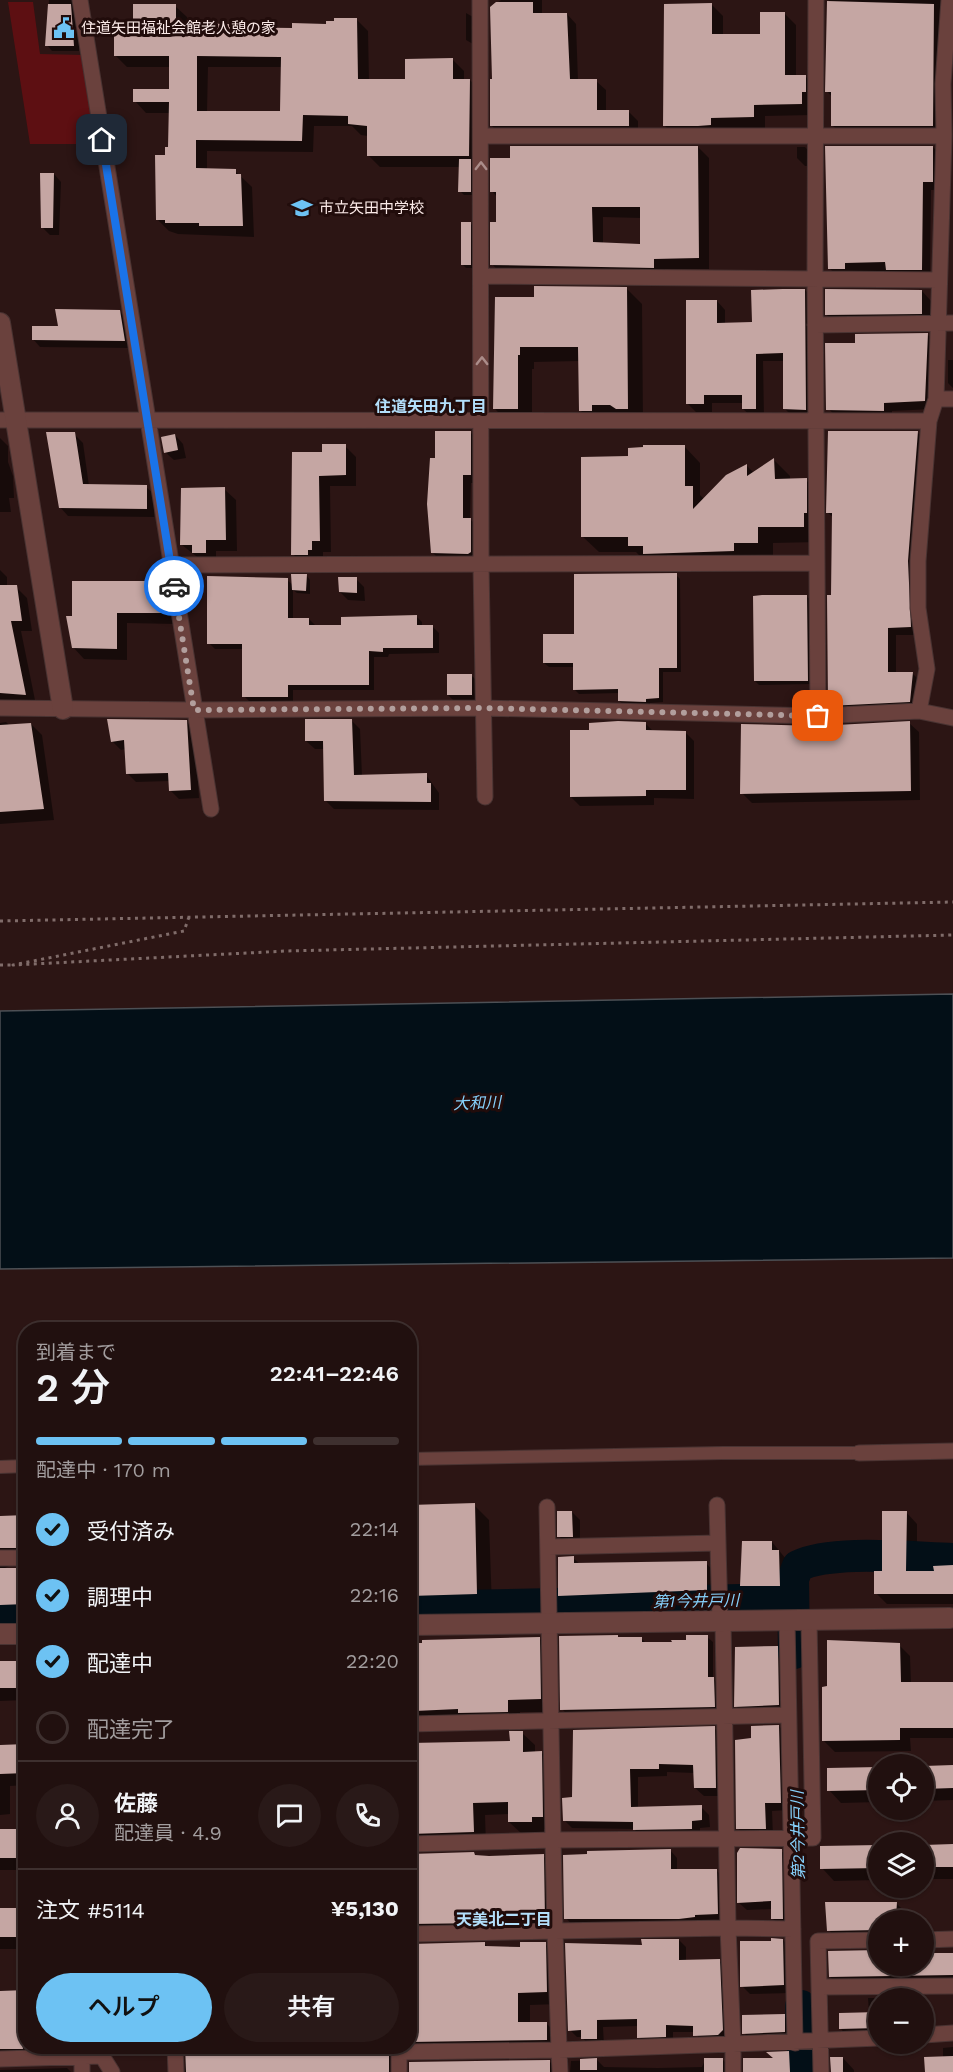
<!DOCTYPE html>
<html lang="ja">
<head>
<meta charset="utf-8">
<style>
  :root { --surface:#21100f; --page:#291918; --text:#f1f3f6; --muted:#a29d9e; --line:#3e302f; --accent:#6dc2f3 }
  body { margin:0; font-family:"Work Sans","Noto Sans JP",sans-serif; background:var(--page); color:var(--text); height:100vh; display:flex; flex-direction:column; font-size:22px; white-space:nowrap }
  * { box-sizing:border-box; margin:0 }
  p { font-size:20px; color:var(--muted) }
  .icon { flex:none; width:33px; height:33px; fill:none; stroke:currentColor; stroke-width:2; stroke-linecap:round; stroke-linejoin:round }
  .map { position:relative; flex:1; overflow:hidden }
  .sheet { position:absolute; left:18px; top:1322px; width:399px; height:732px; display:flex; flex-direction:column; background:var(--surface); border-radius:24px; box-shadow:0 2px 4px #0004,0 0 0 2px var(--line) }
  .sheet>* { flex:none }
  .tools { position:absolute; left:868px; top:1754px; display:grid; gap:12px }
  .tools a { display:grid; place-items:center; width:66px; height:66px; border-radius:50%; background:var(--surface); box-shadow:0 2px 4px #0004,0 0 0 2px var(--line); font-size:30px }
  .pin { position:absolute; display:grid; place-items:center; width:51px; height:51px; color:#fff; margin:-26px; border-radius:12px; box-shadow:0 3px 9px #0006 }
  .courier { position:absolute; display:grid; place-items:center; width:60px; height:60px; margin:-30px; border:4px solid #1a73e8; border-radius:50%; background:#fff; color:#222; box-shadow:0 2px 8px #0007 }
  .summary em { font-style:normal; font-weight:600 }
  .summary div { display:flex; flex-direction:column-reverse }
  .summary { display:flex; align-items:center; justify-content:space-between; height:102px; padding:0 18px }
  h1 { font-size:39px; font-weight:600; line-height:45px }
  .bar { display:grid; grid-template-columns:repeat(4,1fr); gap:9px 6px; align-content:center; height:72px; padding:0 18px }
  .bar i { height:8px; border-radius:4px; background:var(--line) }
  .bar .current { background:var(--accent) }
  .bar p { grid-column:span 4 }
  .line { display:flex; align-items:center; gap:15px; padding:0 18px; border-top:2px solid var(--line) }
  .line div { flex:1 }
  .round { display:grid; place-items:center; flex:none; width:63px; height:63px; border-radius:32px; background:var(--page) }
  ol { padding:0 18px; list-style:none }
  li { display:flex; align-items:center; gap:18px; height:66px }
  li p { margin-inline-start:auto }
  li .icon { padding:6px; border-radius:50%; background:var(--accent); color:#111; stroke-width:4 }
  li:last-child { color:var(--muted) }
  li i { width:33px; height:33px; border:3px solid var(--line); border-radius:50% }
  .primary-button { display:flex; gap:12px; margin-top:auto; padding:12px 18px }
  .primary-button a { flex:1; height:69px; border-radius:36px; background:var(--accent); color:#111; font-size:24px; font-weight:600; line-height:69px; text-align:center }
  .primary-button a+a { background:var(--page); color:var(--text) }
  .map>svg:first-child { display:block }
  .green { fill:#5d0f12 }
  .water { fill:#030f17; stroke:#4d5055; stroke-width:1.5 }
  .shadow { fill:#0007; fill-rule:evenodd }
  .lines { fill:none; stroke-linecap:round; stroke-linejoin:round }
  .river { stroke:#030f17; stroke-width:32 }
  .building { fill:#c5a6a3; fill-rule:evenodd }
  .pedestrian-casing { stroke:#493332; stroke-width:14 }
  .minor-casing { stroke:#493332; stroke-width:17 }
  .tertiary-casing { stroke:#493332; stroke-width:22 }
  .path { stroke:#806c6a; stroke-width:3; stroke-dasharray:3 4.5; stroke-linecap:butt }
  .pedestrian { stroke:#6a413d; stroke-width:12 }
  .minor { stroke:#6a413d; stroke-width:15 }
  .tertiary { stroke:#6a413d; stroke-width:20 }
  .oneway { stroke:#ab8d8a }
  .done { stroke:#b29f9d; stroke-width:6; stroke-dasharray:0 10.8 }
  .route { stroke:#1a73e8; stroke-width:8 }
  .labels { text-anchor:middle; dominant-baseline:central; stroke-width:6; stroke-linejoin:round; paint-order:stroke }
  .poi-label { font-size:15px; fill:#fae9e7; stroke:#210c0b; text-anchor:start }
  .neighbourhood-label { font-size:16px; font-weight:bold; fill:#b3dffb; stroke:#210c0b }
  .water-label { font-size:16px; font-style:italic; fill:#86d0fb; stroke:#210c0b }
</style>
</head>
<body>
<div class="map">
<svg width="953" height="2072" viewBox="0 0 953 2072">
  <rect width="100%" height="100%" fill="#2c1514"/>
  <path class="green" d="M8 2H33L40 54 84 55 98 144H30Z"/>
  <path class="water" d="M953 994V1258L0 1269V1011Z"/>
  <path class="shadow" d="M49 0H74L79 31V51H52L47 45Z
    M501 0H542V14H567L576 24 578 81H596L606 90V111L629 112 638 121V135H501L491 125 494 80 491 8Z
    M829 0H953L942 134H842L833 126 832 97 827 91Z
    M712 5 723 16V36H762L784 13 796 25V76H805L817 88 813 115 765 116V128L722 129 676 137 665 126Z
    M175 6 187 17V25H228L232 29H293L357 20 368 31 369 81 406 80 452 59 464 71V80H470L481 92 474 195H464L460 191V167H380L369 156 368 136 361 135 352 126H314L313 152 207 151V170L235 171 252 187 254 237 178 234 169 231 158 220 170 149V113H146L135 101 170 90 171 67H127L115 55 135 28ZM208 67H282V113L207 112Z
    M466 13 473 17V44L466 40Z
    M698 147 709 158V269H665V278L503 276 492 264 497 223V197L492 191ZM603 217 641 218V245L603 244Z
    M797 147H805L813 156V166H805L797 158Z
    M827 147H933L942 156 941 190H931L930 278H896L888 271H853V278L839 277 830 269Z
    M54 174 61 182 59 235H50L43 228Z
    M470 223 474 227V268H466L462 264Z
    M627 289 642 304 643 424 595 425 580 410 579 361 534 362V369H532V424H510L495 409 535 298Z
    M805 290 813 298 814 417H793L785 409 784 361H763L764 417H752L743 409V403H712V412H696L687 403 717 301 725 310V324L753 323Z
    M922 291 931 301V323L836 324 826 314Z
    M120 312 127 319 132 348 40 347 33 339 59 327Z
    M928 335 936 343 933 409 892 411V419L837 418 829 409 857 345Z
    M948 360H953V388L948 383Z
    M470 432 479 441V483H471L470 519 479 528V560L441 561 433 553 436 459Z
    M918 433 926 441 919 635H896V674H913L921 682 918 709 837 713 829 705 834 518 828 513Z
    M75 435 83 443 89 486 146 487 155 495 154 517 68 516 60 507Z
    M175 435 183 444 186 458 174 460 165 452Z
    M0 438 8 446V462L13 476 14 498H9L11 512H0Z
    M345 446 356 457V486H330L331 552H323V561L304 565 293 554 323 454Z
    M684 446 700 463V495L704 499 747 466 754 473 774 460 790 476V480H806L822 496 819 542 773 543V558L646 562 636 552H599L582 536 630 458Z
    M224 489 236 500 237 551H216V563H205L182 545Z
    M0 570 7 577V587H16L27 598 32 631H21L36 705 0 703Z
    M676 575 680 579 681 672H663V702L650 703V706L624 705 619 701V693L579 694 575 690V667H549L544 663 575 635Z
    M307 576 310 580V594L297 593 293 590V620L309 619 315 625 343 627 416 616 422 622V627H433L439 633V653L389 654 388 657H374V690H293V702H250L244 696V649H215L209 643 287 580 293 585Z
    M356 579 364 587 365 601 348 600 340 592Z
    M164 582 175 594V624L127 623V660L84 659 73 647 74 617Z
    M807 597 811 600V684L759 685 755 681Z
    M472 676 480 684V703H456L448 695Z
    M351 720 360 729 362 776 426 775 439 793V810L334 809 325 800V749H315L306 741Z
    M186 721 195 730 199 798 179 799 170 790V781L136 782 128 774 126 749 121 750 112 741Z
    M6 722 10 726 31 724 42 735 54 820 0 824V723Z
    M645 723 654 732H685L694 741V799L654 798V805L580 806 571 797 591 731Z
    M909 723 919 732 920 800 752 803 742 793 818 727Z
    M474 1505 489 1520 492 1608 417 1611 410 1603V1506Z
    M572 1512 580 1520V1544L567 1545 559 1536Z
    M906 1512 917 1524V1572H935L953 1567V1604H887L876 1593Z
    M0 1518H26V1563H15L3 1569H26V1619H0Z
    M772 1542 786 1559 787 1593H749L742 1586Z
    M573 1558 581 1565 706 1563 717 1575 718 1601 571 1607 560 1595Z
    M707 1637 713 1642V1678L719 1684 720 1712 568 1715 562 1709 619 1639 641 1638 647 1644 687 1642Z
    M539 1638 552 1651 553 1712H520V1724L410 1719V1648Z
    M899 1645 910 1656 911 1684H953V1738H910L911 1751 835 1752 824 1741Z
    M777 1647 790 1660 791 1718 748 1719 736 1706Z
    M26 1662V1700L0 1701V1663Z
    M779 1726 786 1734 788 1810 772 1811 773 1836H745L738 1828 753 1739Z
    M714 1728 722 1736 723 1796H704L695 1788V1773L667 1772V1776L638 1777V1809L701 1807 709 1815 710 1827 700 1828V1837H642L634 1829 572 1828 564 1820 574 1799V1731Z
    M522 1733 535 1745V1752H541L554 1765 555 1829H544V1834H522L509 1822V1814L485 1815 486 1845 424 1846 411 1834 414 1819 413 1787 410 1783V1746L511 1743Z
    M0 1746H26V1785L10 1786V1814L0 1815Z
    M924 1767H953V1800L924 1801Z
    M879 1768V1802L841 1803 829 1790Z
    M0 1831H26V1870H0Z
    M924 1846H953V1879H924Z
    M879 1847V1880L834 1881 822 1868Z
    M670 1850 677 1858V1871H717L724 1878 725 1921 573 1926 566 1918Z
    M781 1851 789 1858 790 1926H780L772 1918V1909L747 1910 739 1903Z
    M474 1853 477 1857 543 1856 556 1868 557 1932 423 1936 413 1945 485 1944 489 1948H521L545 1944 558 1957 559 2004 530 2005V2024L546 2023 559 2036V2052L406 2050 401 2072H185V2046H410V1857Z
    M896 1903 904 1911V1920H879V1938H836L829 1930Z
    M26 1910V1949H0V1911Z
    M679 1940 686 1947V1961L719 1960 726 1967 729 2038 702 2042 695 2032H673V2043L646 2044 639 2037V2026L603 2027 604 2045 589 2046 582 2037H577L570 2030 643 1947Z
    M783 1940 790 1948 791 1993 750 1994 742 1986 741 1943Z
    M879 1951V1965L953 1963V1986L842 1988 830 1977Z
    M0 1991H26V2046H31V2057L5 2059 0 2067Z
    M868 1998H917H879V2041H853L840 2028 869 2013Z
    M924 2005 929 2010V2040H924Z
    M784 2016 792 2024 793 2040 752 2041 744 2033Z
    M953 2047V2072H926L943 2058V2048Z
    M789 2053 800 2064V2072H743Z
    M843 2058 854 2070V2072H831Z
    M597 2060 604 2067 658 2068 702 2067 705 2060H723L734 2072H570L571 2061Z
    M549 2061 560 2072H409Z
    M67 2068 71 2072H0V2070Z"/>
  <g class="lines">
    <path class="river" d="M410 1607 793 1599
      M0 1615 26 1614
      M794 1653 793 1579 798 1566C832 1549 913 1558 953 1559
      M801 2006 804 2072"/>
  </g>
  <path class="building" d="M827 1 934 4 933 126H831V92H825Z
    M496 2H533V13H567L570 79H597V110H629V126H490V79H492L490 7Z
    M712 3V34H760V12H785V75H806V92H802V104L754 105V117L711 118V125L698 126H663L664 4Z
    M48 4H71L74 46H45Z
    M133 4H176V23L229 24V27L292 28V23L326 24V21H334V18H357L358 79H405V59L453 58V79H470L469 156H367V126L348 124V116L303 115 302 141 196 140V168L236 169V174H241L243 226H199V223H165V220H156L155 155H165V147H168L169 102H133V89H169V56H114V29L133 27ZM197 56 281 57 280 111H197Z
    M510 146H698L699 258 654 259V268L490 265V222H496V192H490V158H510ZM592 207H640V244L593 242Z
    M825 146H933V182H923L922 270H886L885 262 845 263V269H828Z
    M459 159H471V192H458Z
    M40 173H54L53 228H41Z
    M461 222H471V265H461Z
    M534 286 627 287 628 409H616L610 405H592V411H579L578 347H520V355H518V409H493L495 297H534Z
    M783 289H805L806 410 783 409V353L756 354V409H742V395H704V404H686V300H717V323L752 322 751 290Z
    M825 289 922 290V314L825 315Z
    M55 309 120 310 125 341 32 340V326H58Z
    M928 333 925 401 884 403V411L826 410 825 343H855V334Z
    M435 431H471V475H463V518H471V552L468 554 431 553 427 504 430 458H435Z
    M828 431H918L908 561 911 627 888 628V672H913L910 702 828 706 827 595H831L832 513H826Z
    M46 432H75L83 484 147 485V509L59 508Z
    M175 434 178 450 164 453 161 437Z
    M322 444H346V475L319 476 320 541H312V550H308V555H291L292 452H322Z
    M643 445H685V486H693V509L726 475 747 464V476L774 458 775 479 807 478V513H804V527H758V543H734V551L643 554V546H628V537H581V457L628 456V448L643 447Z
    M225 487 226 540H206V553H192V545H180L181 488Z
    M677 573V668H659V698L646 699V702L618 701V689L573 690V663H543V634H574V574Z
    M291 574H307L306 591 292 590Z
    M207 576 288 578V618H309V625H341V617L417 615V625H433V648H383V652L369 651V685H288V697H242V644H207Z
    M338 577H357V593L339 592Z
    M72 581H164V613H117V649L72 648 66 616H72Z
    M0 585H17L22 621H11L26 695 0 693Z
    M762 595H807L808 681H754L753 596Z
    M447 674H472V695H447Z
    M107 719 187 720 191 790 169 791 168 773 126 774 124 740 111 742Z
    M305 719H352L354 775 427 773V783H431V802L324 801 323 741H305Z
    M618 721 646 722V730L686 731V790H646V796L570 797V730H589V723Z
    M910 721 911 791 740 794 741 724 818 726Z
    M31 723 44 809 0 812V725Z
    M475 1503 477 1594 410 1596V1505Z
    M557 1511H572L573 1537H557Z
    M882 1511H907L906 1571H934L933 1566 953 1565V1594H874V1571H882Z
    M26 1515V1548H0V1516Z
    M742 1541H772V1550H779L780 1586H740Z
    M574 1556V1563L707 1561V1590L558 1596V1557Z
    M0 1568H26V1604L0 1605Z
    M618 1635V1637H642V1642H672L671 1640H686V1635H708V1677H714L715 1707 560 1710 559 1636Z
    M540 1637 541 1699 508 1700V1712L458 1713V1709L415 1711V1707H410V1643H422V1640Z
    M827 1640 900 1643 901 1682H953V1728H900V1740L822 1741V1687L827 1686Z
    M778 1646 779 1705 734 1707 735 1647Z
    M0 1661H26V1688H0Z
    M779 1725 781 1803H765L766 1829H736L735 1740 751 1738V1726Z
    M715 1726 716 1788H694L693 1765 659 1764V1769H630L631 1807 702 1805V1820L692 1821V1829L633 1830V1822L563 1821 562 1798 572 1797 573 1730Z
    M509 1731H523V1752L542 1751 543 1817H532V1822H508V1802L473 1803 474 1832 410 1834V1817H412L410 1743 510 1741Z
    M26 1744V1773L0 1774V1745Z
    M953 1765V1788L924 1789V1766Z
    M879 1767V1790L827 1791V1768Z
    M0 1829H26V1858H0Z
    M953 1844V1867H924V1845Z
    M879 1845V1868L820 1869V1846Z
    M740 1848 782 1849 783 1919H771V1901L737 1903V1853Z
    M671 1849V1869H717L718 1914 695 1915V1917L679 1919H564L563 1855 587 1854V1851Z
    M474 1852 475 1855 489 1856 544 1854 545 1920H522V1914H496V1918H489L488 1923 410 1924V1854Z
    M825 1902H897L896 1917H879V1930L827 1931Z
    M0 1908H26V1937H0Z
    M771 1938 783 1939 784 1985 740 1987V1941H771Z
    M641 1939H679V1960L720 1959 723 2030 718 2035 693 2036V2026L666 2025V2037L637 2038V2019L597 2020V2039H581V2030L568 2031 565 1943 642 1945Z
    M485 1942V1946L520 1947V1942H546L547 1992 518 1993V2022H547V2040L410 2042V1944Z
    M879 1950V1965H924V1953H953V1975L829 1977 828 1951Z
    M26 1990V2017H20L23 2049H0V1991Z
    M879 2012V2028L839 2029V2013Z
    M785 2014V2032L742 2034V2015Z
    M185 2046H389V2072H186Z
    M789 2051 790 2072H743V2058H773L766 2052Z
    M953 2056V2072H925L924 2057Z
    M830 2057H843V2072H831Z
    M597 2058V2070H580V2059Z
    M704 2058H723V2072H704Z
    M550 2060V2072H409V2062Z"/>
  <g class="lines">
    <defs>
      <path id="pedestrian" d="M410 1459 722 1453H859
        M0 1467 26 1466"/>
      <path id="minor" d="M80 0 211 809
        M480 0 481 564 485 797
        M816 0 815 279 818 716
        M481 136H944
        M481 276 939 280
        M815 325 953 323
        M936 399 944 136 943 84 949 0
        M0 420 929 421 936 399H953
        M170 565 816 563
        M0 708 194 710 483 708 818 716 919 711 953 718
        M919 711 927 669 918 608V561L929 421
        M859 1453 953 1451
        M717 1505 720 1621
        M547 1507 553 1840 813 1838 809 1620
        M548 1547 718 1543
        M0 1558H26
        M787 1620 795 2043
        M723 1621 728 1928 793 1929
        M410 1724 788 1715
        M410 1844 553 1840 555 1931 728 1928 733 2044 879 2038
        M410 1934 555 1931 559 2050 733 2044V2072
        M924 1940 953 1939
        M819 1987 953 1986
        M924 2035 953 2033
        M175 2046 176 2072
        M399 2046V2072
        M399 2052 559 2050 560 2072
        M82 2056V2072
        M0 2059 102 2056 112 2072
        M821 2071 818 1941 879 1940"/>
      <path id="tertiary" d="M0 323 63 709
        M410 1625 950 1618
        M0 1634H26"/>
    </defs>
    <use href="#pedestrian" class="pedestrian-casing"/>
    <use href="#minor" class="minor-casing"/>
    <use href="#tertiary" class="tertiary-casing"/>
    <path class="path" d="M189 917 184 931 13 965 286 951 953 935
      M0 921 953 902
      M0 965H13"/>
    <use href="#pedestrian" class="pedestrian"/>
    <use href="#minor" class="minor"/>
    <use href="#tertiary" class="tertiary"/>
  </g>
  <defs><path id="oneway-chevron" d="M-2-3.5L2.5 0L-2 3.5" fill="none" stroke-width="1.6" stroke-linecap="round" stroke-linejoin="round" transform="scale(1.5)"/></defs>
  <g class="oneway">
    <use href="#oneway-chevron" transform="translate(481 166) rotate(-90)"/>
    <use href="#oneway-chevron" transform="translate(482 361) rotate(-90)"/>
  </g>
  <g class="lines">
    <path class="done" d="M174 586 194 710 483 708 818 716"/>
    <path class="route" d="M102 140 174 586"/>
  </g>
  <defs>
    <symbol id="civic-bare" viewBox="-9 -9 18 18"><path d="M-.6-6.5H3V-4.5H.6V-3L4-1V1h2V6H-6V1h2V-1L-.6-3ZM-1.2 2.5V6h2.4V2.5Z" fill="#6dc2f3" stroke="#210c0b" stroke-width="2.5" paint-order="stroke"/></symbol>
    <symbol id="school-bare" viewBox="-9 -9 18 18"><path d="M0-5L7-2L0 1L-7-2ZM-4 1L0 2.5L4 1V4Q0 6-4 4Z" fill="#6dc2f3" stroke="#210c0b" stroke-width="2.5" paint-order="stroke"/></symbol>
  </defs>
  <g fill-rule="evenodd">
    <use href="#civic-bare" x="49" y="13" width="30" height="30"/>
    <use href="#school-bare" x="287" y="193" width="30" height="30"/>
  </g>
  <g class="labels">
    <g class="poi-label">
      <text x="81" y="28">住道矢田福祉会館老人憩の家</text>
      <text x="319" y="208">市立矢田中学校</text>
    </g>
    <g class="neighbourhood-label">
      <text x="431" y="406">住道矢田九丁目</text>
      <text x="504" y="1919">天美北二丁目</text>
    </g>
    <g class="water-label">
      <text transform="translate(477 1103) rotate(-2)">大和川</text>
      <text transform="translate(696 1601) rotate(-1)">第1今井戸川</text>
      <text transform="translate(798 1835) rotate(-91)">第2今井戸川</text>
    </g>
  </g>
</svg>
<div class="tools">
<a><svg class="icon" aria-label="locate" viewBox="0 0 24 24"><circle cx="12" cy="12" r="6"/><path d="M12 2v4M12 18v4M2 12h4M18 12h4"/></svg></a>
<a><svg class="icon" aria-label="layers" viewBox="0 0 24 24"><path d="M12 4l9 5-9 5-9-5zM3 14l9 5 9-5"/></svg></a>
<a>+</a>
<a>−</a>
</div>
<div class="pin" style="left:818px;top:716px;background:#ea580c"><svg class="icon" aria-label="bag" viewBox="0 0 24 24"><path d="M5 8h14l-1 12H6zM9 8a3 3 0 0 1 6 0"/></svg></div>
<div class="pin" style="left:102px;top:140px;background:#1f2937"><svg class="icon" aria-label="home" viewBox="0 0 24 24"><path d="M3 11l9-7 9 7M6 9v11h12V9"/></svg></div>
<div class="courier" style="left:174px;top:586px"><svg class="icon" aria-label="car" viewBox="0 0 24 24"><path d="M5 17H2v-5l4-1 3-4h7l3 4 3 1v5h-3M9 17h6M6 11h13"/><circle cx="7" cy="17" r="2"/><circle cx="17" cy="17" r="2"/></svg></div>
<section class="sheet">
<div class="summary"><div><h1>2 分</h1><p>到着まで</p></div><em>22:41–22:46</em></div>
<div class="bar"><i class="current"></i><i class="current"></i><i class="current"></i><i></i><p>配達中 · 170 m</p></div>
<ol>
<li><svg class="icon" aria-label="check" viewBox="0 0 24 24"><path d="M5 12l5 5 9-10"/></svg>受付済み<p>22:14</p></li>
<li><svg class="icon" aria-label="check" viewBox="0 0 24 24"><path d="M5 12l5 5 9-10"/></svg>調理中<p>22:16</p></li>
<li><svg class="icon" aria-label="check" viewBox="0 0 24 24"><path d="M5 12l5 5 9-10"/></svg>配達中<p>22:20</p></li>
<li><i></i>配達完了</li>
</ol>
<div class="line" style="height:108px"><a class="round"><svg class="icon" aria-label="person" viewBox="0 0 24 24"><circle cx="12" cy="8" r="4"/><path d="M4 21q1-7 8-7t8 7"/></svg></a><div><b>佐藤</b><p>配達員 · 4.9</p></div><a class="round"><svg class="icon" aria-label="chat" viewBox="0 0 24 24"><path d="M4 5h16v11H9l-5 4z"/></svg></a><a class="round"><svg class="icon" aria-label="phone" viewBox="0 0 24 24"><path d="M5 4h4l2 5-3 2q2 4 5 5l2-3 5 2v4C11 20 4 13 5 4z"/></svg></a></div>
<div class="line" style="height:78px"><div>注文 #5114</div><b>¥5,130</b></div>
<div class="primary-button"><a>ヘルプ</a><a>共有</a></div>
</section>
</div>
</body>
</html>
